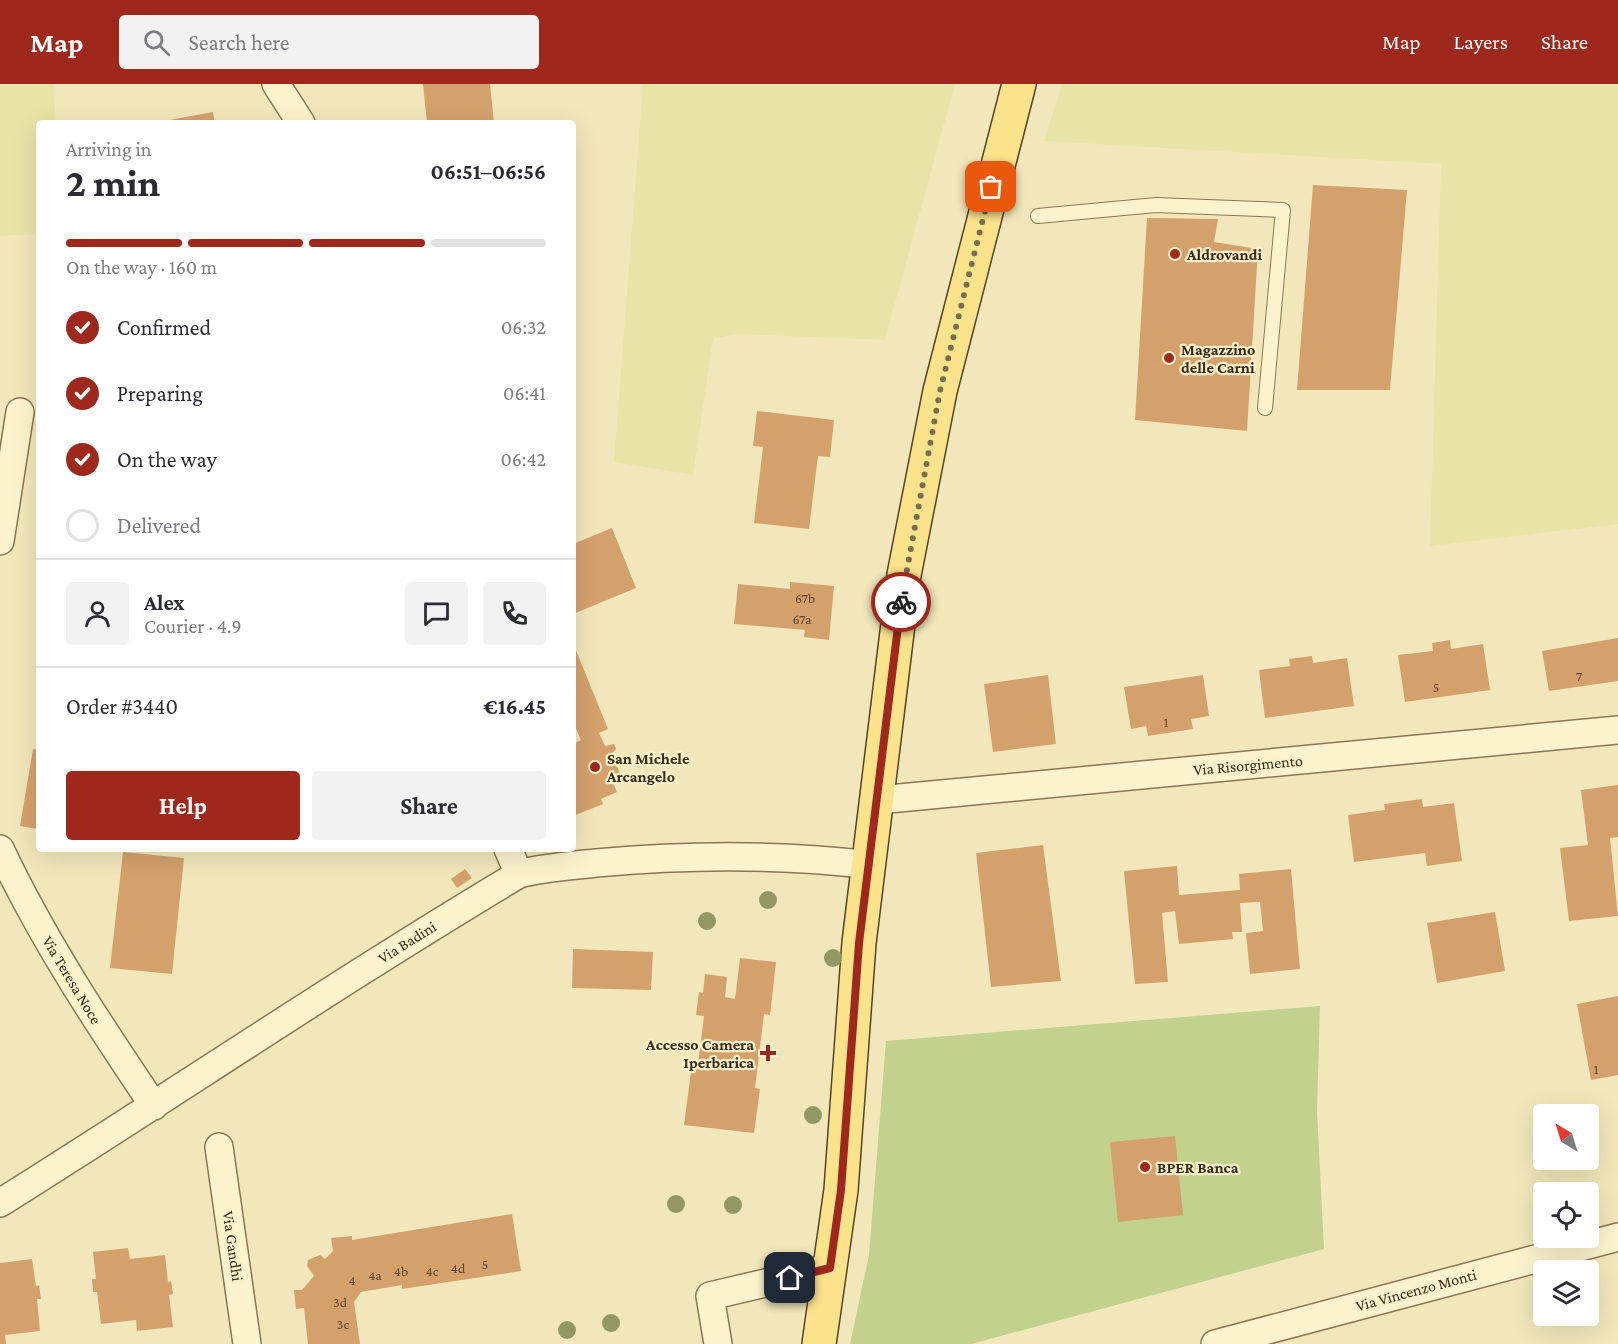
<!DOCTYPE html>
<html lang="en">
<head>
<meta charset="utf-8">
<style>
  :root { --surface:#fff; --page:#f2f2f3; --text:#2b2b33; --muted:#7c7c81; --line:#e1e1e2; --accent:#9f281d }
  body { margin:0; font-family:"Crimson Pro",serif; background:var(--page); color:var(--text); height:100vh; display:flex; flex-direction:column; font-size:22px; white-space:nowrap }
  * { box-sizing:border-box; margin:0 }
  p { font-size:20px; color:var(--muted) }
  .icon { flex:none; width:33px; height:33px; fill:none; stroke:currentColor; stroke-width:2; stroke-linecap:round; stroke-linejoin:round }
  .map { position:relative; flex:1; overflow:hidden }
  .side { position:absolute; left:36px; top:36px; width:540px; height:732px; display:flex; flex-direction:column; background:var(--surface); border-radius:6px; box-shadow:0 6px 24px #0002 }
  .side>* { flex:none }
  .needle { width:39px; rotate:322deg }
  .tools { position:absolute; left:1533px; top:1020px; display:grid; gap:12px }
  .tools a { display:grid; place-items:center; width:66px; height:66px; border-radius:6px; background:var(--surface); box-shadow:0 6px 24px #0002; font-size:30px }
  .pin { position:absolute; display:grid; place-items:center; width:51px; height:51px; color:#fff; margin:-26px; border-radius:12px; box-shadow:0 3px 9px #0006 }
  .courier { position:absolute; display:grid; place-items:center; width:60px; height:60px; margin:-30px; border:4px solid #9f281d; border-radius:50%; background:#fff; color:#222; box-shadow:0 2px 8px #0007 }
  .summary em { font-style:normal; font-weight:700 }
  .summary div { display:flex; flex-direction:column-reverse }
  .summary { display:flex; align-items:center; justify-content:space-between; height:102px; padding:0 30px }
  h1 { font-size:39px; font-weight:700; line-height:45px }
  .bar { display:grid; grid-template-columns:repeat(4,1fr); gap:9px 6px; align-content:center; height:72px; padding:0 30px }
  .bar i { height:8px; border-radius:4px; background:var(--line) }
  .bar .current { background:var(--accent) }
  .bar p { grid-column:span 4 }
  .line { display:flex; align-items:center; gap:15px; padding:0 30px; border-top:2px solid var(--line) }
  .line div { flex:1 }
  .round { display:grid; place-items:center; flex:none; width:63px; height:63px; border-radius:6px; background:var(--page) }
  ol { padding:0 30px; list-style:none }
  li { display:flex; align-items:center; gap:18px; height:66px }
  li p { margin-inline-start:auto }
  li .icon { padding:6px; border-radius:50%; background:var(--accent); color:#fff; stroke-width:4 }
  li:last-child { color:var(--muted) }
  li i { width:33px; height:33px; border:3px solid var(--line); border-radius:50% }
  .primary-button { display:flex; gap:12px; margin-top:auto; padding:12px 30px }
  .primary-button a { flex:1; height:69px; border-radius:6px; background:var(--accent); color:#fff; font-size:24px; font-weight:700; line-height:69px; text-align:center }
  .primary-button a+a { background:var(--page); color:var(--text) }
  header { display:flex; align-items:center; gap:36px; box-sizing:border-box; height:84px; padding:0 30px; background:var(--accent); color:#fff }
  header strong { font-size:28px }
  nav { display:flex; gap:33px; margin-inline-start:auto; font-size:21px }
  .search { width:420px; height:54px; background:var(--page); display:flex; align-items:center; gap:15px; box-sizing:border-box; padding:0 21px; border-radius:6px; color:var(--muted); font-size:22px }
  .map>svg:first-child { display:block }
  .farmland { fill:#e8e4a7 }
  .green { fill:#c2d18d }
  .building { fill:#d4a16c }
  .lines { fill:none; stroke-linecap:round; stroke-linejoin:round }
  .service-casing { stroke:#8a7653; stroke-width:16 }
  .minor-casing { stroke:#8a7653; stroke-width:30 }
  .primary-casing { stroke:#574228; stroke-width:36 }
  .service { stroke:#fcf3ce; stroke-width:14 }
  .minor { stroke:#fcf3ce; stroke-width:27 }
  .primary { stroke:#fbe38c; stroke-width:33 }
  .tree { fill:#929764 }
  .done { stroke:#796d51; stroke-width:6; stroke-dasharray:0 10.8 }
  .route { stroke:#9f281d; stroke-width:8 }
  .poi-dot { fill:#9f281d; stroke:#f9f0ca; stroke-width:2 }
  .labels { text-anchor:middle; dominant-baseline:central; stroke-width:4.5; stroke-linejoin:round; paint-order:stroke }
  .number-label { font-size:14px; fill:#5f482e }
  .poi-label { font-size:16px; font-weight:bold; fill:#382b19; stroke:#f9f0ca; text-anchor:start }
  .street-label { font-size:16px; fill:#382b19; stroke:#f9f0ca }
</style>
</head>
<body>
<header>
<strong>Map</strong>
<div class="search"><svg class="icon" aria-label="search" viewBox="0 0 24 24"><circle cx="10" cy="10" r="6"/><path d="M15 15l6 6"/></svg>Search here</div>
<nav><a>Map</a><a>Layers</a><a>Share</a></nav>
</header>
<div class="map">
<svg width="1618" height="1260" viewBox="0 0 1618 1260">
  <rect width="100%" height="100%" fill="#f2e7ba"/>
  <path class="farmland" d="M0 0H53L56 39H39V150L0 152Z
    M643 0H955L885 256 734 250 713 255 693 391 614 378Z
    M1062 0H1618V440L1430 462 1441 80 1044 57Z"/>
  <path class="green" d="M1320 922 1317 1027 1324 1165 971 1260H850L869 1171 886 957Z"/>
  <path class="building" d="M423 0H490L494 39H427Z
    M213 28 215 39H159V38Z
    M1313 101 1407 106 1390 306H1297Z
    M1147 134 1218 135 1214 158 1258 165 1247 347 1135 336Z
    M757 327 834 336 830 373 818 372 809 445 754 439 763 363 753 362Z
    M612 444 636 504 573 530V460Z
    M790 498 834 502 829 556 804 553 805 546 734 540 738 500 790 505Z
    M1618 554V597L1549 607 1542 567Z
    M1450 556 1451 565 1483 560 1490 606 1405 618 1398 571 1433 567 1432 559Z
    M573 559 608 645 599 649 605 662 614 660 616 665 612 670 622 695 613 699 617 708 601 715 603 720 573 732V660L581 656 573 638Z
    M1312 572 1313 579 1347 574 1354 622 1265 634 1259 586 1290 582 1289 575Z
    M1048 591 1056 660 993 668 984 600Z
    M1203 591 1209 632 1191 635 1193 645 1148 652 1146 642 1131 645 1124 603Z
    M33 665 39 666V745L20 742Z
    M1618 701V753L1610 754 1618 832 1569 837 1560 764 1588 761 1581 706Z
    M1422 715 1423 723 1454 719 1462 777 1427 782 1425 769 1354 778 1348 731 1385 726 1384 720Z
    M1043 761 1061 897 991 903 976 769Z
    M123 768 184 774 172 890 110 884Z
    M1177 782 1179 811 1240 806 1239 790 1291 785 1300 885 1250 890 1246 849 1263 847 1260 818 1240 819 1242 848H1232L1233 855 1179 860 1175 827 1162 829 1168 898 1135 900 1124 787Z
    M465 785 472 794 457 804 451 795Z
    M1495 828 1505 887 1437 899 1427 839Z
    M573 865 653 868 651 906 572 904Z
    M740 874 776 878 770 931 764 930 755 1004 760 1005 754 1049 684 1041 692 980H698L704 932 696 931 699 908 703 909 705 890 727 893 725 913 735 915Z
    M1618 912V991L1591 996 1577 920Z
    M1175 1052 1183 1131 1118 1138 1110 1058Z
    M512 1130 521 1187 402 1205V1201L361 1208 354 1218 360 1260H308L304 1224 296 1225 294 1206H302L314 1192 307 1182 308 1176 320 1171 325 1175 333 1167 331 1154 352 1152V1156Z
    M128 1164 130 1175 165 1171 168 1198 171 1197 173 1210 169 1211 173 1243 137 1247 136 1236 101 1240 97 1208H93L92 1195H96L93 1168Z
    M32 1175 36 1202 39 1201 41 1215H37L40 1247 5 1251 6 1260H0V1179Z"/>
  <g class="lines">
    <defs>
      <path id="service" d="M1038 132 1156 121 1283 126 1265 324"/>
      <path id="minor" d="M276 0 301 39
        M0 457 20 328
        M878 716 1618 646
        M0 765C43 856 98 939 154 1022
        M508 765 519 790
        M219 1063 247 1260
        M0 1119C174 1010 343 895 519 790 544 783 570 782 596 779 686 771 780 770 870 781
        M718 1260 710 1212 829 1184
        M1215 1260 1618 1153"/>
      <path id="primary" d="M819 1260 841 1106 859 859 904 491 940 307 1019 0"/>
    </defs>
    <use href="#service" class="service-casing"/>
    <use href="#minor" class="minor-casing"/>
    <use href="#primary" class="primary-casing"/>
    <use href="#service" class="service"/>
    <use href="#minor" class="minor"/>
    <use href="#primary" class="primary"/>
  </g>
  <g class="tree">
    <circle cx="768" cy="816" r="9"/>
    <circle cx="707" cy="837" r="9"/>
    <circle cx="833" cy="874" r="9"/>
    <circle cx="813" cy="1031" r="9"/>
    <circle cx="676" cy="1120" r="9"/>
    <circle cx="733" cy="1121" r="9"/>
    <circle cx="611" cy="1239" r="9"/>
    <circle cx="567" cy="1246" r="9"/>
  </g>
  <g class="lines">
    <path class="done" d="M901 518 940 307 991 103"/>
    <path class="route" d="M790 1194 830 1184 841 1106 859 859 901 518"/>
  </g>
  <g class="poi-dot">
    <circle cx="1175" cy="170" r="6"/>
    <circle cx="1169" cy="274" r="6"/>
    <circle cx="595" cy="683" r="6"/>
    <path d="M765 960h6v6h6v6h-6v6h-6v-6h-6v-6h6z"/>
    <circle cx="1145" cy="1083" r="6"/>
  </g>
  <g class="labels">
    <g class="number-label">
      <text x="805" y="514">67b</text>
      <text x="802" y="535">67a</text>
      <text x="1579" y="592">7</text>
      <text x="1436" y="603">5</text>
      <text x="1166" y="638">1</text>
      <text x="1596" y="985">1</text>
      <text x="485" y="1180">5</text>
      <text x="458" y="1184">4d</text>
      <text x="401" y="1187">4b</text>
      <text x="432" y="1187">4c</text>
      <text x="375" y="1191">4a</text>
      <text x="352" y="1196">4</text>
      <text x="340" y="1218">3d</text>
      <text x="343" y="1240">3c</text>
    </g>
    <g class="poi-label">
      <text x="1187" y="170">Aldrovandi</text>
      <text x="1181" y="265">Magazzino<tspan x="1181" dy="18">delle Carni</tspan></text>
      <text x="607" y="674">San Michele<tspan x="607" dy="18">Arcangelo</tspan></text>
      <text x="754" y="960" text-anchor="end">Accesso Camera<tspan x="754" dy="18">Iperbarica</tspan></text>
      <text x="1157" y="1083">BPER Banca</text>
    </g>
    <g class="street-label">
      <text transform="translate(1248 681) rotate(-5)">Via Risorgimento</text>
      <text transform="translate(407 858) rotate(-32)">Via Badini</text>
      <text transform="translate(72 896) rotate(59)">Via Teresa Noce</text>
      <text transform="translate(233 1162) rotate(82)">Via Gandhi</text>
      <text transform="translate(1416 1206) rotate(-15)">Via Vincenzo Monti</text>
    </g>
  </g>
</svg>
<div class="tools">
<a><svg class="needle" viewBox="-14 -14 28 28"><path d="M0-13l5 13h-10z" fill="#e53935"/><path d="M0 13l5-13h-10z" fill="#7c7c81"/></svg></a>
<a><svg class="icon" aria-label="locate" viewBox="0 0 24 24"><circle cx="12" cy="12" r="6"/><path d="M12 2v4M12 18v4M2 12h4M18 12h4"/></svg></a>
<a><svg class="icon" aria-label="layers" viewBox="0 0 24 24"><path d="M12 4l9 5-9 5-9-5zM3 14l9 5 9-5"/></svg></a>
</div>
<div class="pin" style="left:991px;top:103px;background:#ea580c"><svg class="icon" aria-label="bag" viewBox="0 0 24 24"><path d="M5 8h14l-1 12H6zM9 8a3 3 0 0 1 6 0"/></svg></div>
<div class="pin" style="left:790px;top:1194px;background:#1f2937"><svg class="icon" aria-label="home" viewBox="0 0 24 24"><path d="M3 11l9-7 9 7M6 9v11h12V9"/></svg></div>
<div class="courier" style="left:901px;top:518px"><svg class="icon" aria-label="bike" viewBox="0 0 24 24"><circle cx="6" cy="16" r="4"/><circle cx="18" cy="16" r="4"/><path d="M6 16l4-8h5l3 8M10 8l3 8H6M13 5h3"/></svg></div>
<section class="side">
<div class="summary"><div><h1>2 min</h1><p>Arriving in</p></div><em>06:51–06:56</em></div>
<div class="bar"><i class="current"></i><i class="current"></i><i class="current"></i><i></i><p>On the way · 160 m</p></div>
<ol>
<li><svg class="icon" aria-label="check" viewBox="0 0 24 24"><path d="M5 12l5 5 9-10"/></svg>Confirmed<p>06:32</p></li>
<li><svg class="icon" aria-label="check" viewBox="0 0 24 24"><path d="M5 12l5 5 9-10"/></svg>Preparing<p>06:41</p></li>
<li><svg class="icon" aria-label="check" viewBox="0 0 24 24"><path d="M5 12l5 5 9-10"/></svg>On the way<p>06:42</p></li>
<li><i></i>Delivered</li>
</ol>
<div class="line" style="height:108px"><a class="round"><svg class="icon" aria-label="person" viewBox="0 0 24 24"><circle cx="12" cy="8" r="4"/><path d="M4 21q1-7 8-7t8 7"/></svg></a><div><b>Alex</b><p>Courier · 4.9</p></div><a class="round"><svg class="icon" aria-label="chat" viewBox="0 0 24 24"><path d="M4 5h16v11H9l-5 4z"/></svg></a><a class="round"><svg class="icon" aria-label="phone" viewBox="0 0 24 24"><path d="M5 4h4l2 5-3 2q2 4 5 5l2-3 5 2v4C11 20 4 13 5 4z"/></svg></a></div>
<div class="line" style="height:78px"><div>Order #3440</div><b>€16.45</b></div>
<div class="primary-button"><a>Help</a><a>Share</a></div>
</section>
</div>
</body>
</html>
